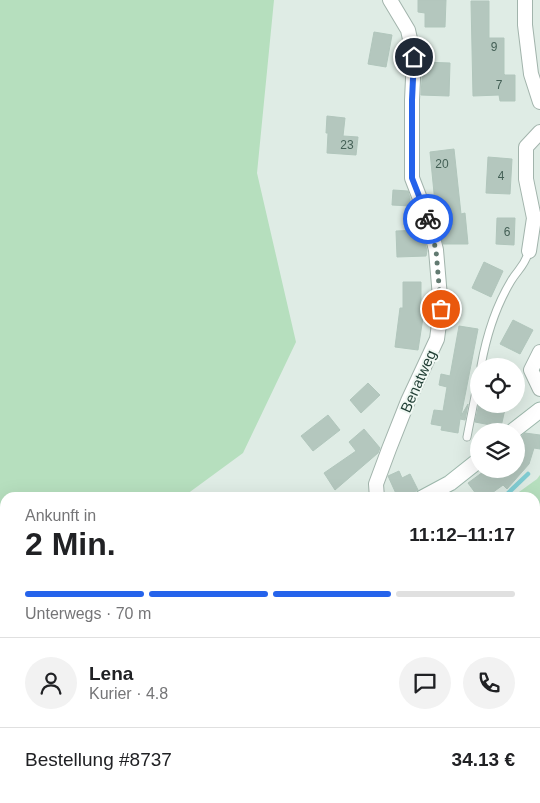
<!DOCTYPE html>
<html lang="de">
<head>
<meta charset="utf-8">
<style>
  :root { --surface:#fff; --page:#f2f2f2; --text:#202124; --muted:#757577; --line:#e0e0e0; --accent:#2563eb }
  body { margin:0; font-family:Arial,sans-serif; background:var(--page); color:var(--text); height:100vh; display:flex; flex-direction:column; font-size:19px; white-space:nowrap }
  * { box-sizing:border-box; margin:0 }
  p { font-size:16px; color:var(--muted) }
  .icon { flex:none; width:28px; height:28px; fill:none; stroke:currentColor; stroke-width:2; stroke-linecap:round; stroke-linejoin:round }
  .map { position:relative; flex:1; overflow:hidden }
  .details { position:absolute; left:0px; top:492px; width:540px; height:311px; display:flex; flex-direction:column; background:var(--surface); border-radius:15px 15px 0 0; box-shadow:0 5px 20px #0002 }
  .details>* { flex:none }
  .controls { position:absolute; left:470px; top:358px; display:grid; gap:10px }
  .controls a { display:grid; place-items:center; width:55px; height:55px; border-radius:50%; background:var(--surface); box-shadow:0 5px 20px #0002; font-size:25px }
  .pin { position:absolute; display:grid; place-items:center; width:42px; height:42px; color:#fff; margin:-21px; border:2px solid #fff; border-radius:50%; box-shadow:0 1px 5px #0007 }
  .courier { position:absolute; display:grid; place-items:center; width:50px; height:50px; margin:-25px; border:4px solid #2563eb; border-radius:50%; background:#fff; color:#222; box-shadow:0 1px 6px #0007 }
  .overview em { font-style:normal; font-weight:700 }
  .overview div { display:flex; flex-direction:column-reverse }
  .overview { display:flex; align-items:center; justify-content:space-between; height:85px; padding:0 25px }
  h1 { font-size:32px; font-weight:700; line-height:38px }
  .bar { display:grid; grid-template-columns:repeat(4,1fr); gap:8px 5px; align-content:center; height:60px; padding:0 25px }
  .bar i { height:6px; border-radius:4px; background:var(--line) }
  .bar .active { background:var(--accent) }
  .bar p { grid-column:span 4 }
  .line { display:flex; align-items:center; gap:12px; padding:0 25px; border-top:1px solid var(--line) }
  .line div { flex:1 }
  .round { display:grid; place-items:center; flex:none; width:52px; height:52px; border-radius:26px; background:var(--page) }
  .map>svg:first-child { display:block }
  .green { fill:#b6dfbe }
  .lines { fill:none; stroke-linecap:round; stroke-linejoin:round }
  .stream { stroke:#82cfd5; stroke-width:4.5 }
  .building { fill:#b4c7be; stroke:#b1c6bc }
  .lane-casing { stroke:#a2b4ac; stroke-width:9 }
  .street-casing { stroke:#a2b4ac; stroke-width:16 }
  .secondary-casing { stroke:#9db8ac; stroke-width:17 }
  .lane { stroke:#fff; stroke-width:7 }
  .street { stroke:#fff; stroke-width:14 }
  .secondary { stroke:#fff; stroke-width:15 }
  .done { stroke:#627a71; stroke-width:5; stroke-dasharray:0 9 }
  .route { stroke:#2563eb; stroke-width:6 }
  .labels { text-anchor:middle; dominant-baseline:central; stroke-width:4; stroke-linejoin:round; paint-order:stroke }
  .number-label { font-size:12px; fill:#446056 }
  .street-label { font-size:15px; fill:#1f3d33; stroke:#f0f8f3 }
</style>
</head>
<body>
<div class="map">
<svg width="540" height="803" viewBox="0 0 540 803">
  <rect width="100%" height="100%" fill="#dfece5"/>
  <path class="green" d="M0 0H274L257 173 296 342 243 453 183 497 5 498V533L0 534Z
    M540 475V506L535 514V498L512 497 537 479Z
    M0 647 5 648V799H535V717L540 721V803H0Z"/>
  <g class="lines">
    <path class="stream" d="M503 498 528 474
      M0 613H5"/>
  </g>
  <path class="building" d="M418 0H446L445 27H425V13L418 12Z
    M471 1H489V38H504V74L505 75H515V101H500L499 95 473 96Z
    M374 32 392 35 386 67 368 64Z
    M423 62 450 63 449 96 421 95Z
    M327 116 345 118 343 136 358 137 356 155 327 153 328 133H326Z
    M454 149 461 214 465 213 468 244H443L440 229H442L440 203H435L430 152Z
    M488 157 512 159 510 194 486 193Z
    M393 190 408 191 410 198V206L392 205Z
    M497 218H515L514 245 496 244Z
    M422 230 427 251 426 256 397 257 396 231Z
    M484 262 503 271 491 297 472 288Z
    M403 282H421V311H424L418 350 395 347 400 308H403Z
    M513 320 533 330 520 354 500 344Z
    M459 326 478 329 461 416 468 404 465 420 460 419 458 433 441 430 442 426 431 424 434 410 443 411 447 387 439 385 441 374 450 376Z
    M368 383 380 395 361 413 350 400Z
    M479 404H498L497 408 505 409 501 427 475 422Z
    M328 415 340 430 313 451 301 436Z
    M364 429 380 448 378 453 335 490 324 473 356 451 349 442Z
    M525 433 540 435V449L534 448 529 464 507 489 503 485 485 498H479L468 483 487 469H516V444L518 439Z
    M399 471 402 478 410 474 418 490 402 498H398L388 476Z"/>
  <g class="lines">
    <defs>
      <path id="lane" d="M481 366C486 338 496 306 511 281 519 268 524 267 529 251
        M467 437 479 376"/>
      <path id="street" d="M525 0V25L531 74 540 102
        M529 251 534 218 526 179V147L540 132
        M540 352 531 370 540 389
        M377 498 376 484 389 449 408 401 437 339 441 309 436 250 429 222 412 178V100L414 57 408 30 390 0
        M535 647 540 648"/>
      <path id="secondary" d="M513 431 540 410
        M422 498 450 483 479 460
        M0 593H5"/>
    </defs>
    <use href="#lane" class="lane-casing"/>
    <use href="#street" class="street-casing"/>
    <use href="#secondary" class="secondary-casing"/>
    <use href="#lane" class="lane"/>
    <use href="#street" class="street"/>
    <use href="#secondary" class="secondary"/>
  </g>
  <g class="lines">
    <path class="done" d="M428 219 436 250 441 309"/>
    <path class="route" d="M414 57 412 100V178L428 219"/>
  </g>
  <g class="labels">
    <g class="number-label">
      <text x="494" y="47">9</text>
      <text x="499" y="85">7</text>
      <text x="347" y="145">23</text>
      <text x="442" y="164">20</text>
      <text x="501" y="176">4</text>
      <text x="507" y="232">6</text>
    </g>
    <g class="street-label">
      <text transform="translate(418 381) rotate(-66)">Benatweg</text>
    </g>
  </g>
</svg>
<div class="controls">
<a><svg class="icon" aria-label="locate" viewBox="0 0 24 24"><circle cx="12" cy="12" r="6"/><path d="M12 2v4M12 18v4M2 12h4M18 12h4"/></svg></a>
<a><svg class="icon" aria-label="layers" viewBox="0 0 24 24"><path d="M12 4l9 5-9 5-9-5zM3 14l9 5 9-5"/></svg></a>
</div>
<div class="pin" style="left:441px;top:309px;background:#ea580c"><svg class="icon" aria-label="bag" viewBox="0 0 24 24"><path d="M5 8h14l-1 12H6zM9 8a3 3 0 0 1 6 0"/></svg></div>
<div class="pin" style="left:414px;top:57px;background:#1f2937"><svg class="icon" aria-label="home" viewBox="0 0 24 24"><path d="M3 11l9-7 9 7M6 9v11h12V9"/></svg></div>
<div class="courier" style="left:428px;top:219px"><svg class="icon" aria-label="bike" viewBox="0 0 24 24"><circle cx="6" cy="16" r="4"/><circle cx="18" cy="16" r="4"/><path d="M6 16l4-8h5l3 8M10 8l3 8H6M13 5h3"/></svg></div>
<section class="details">
<div class="overview"><div><h1>2 Min.</h1><p>Ankunft in</p></div><em>11:12–11:17</em></div>
<div class="bar"><i class="active"></i><i class="active"></i><i class="active"></i><i></i><p>Unterwegs · 70 m</p></div>
<div class="line" style="height:90px"><a class="round"><svg class="icon" aria-label="person" viewBox="0 0 24 24"><circle cx="12" cy="8" r="4"/><path d="M4 21q1-7 8-7t8 7"/></svg></a><div><b>Lena</b><p>Kurier · 4.8</p></div><a class="round"><svg class="icon" aria-label="chat" viewBox="0 0 24 24"><path d="M4 5h16v11H9l-5 4z"/></svg></a><a class="round"><svg class="icon" aria-label="phone" viewBox="0 0 24 24"><path d="M5 4h4l2 5-3 2q2 4 5 5l2-3 5 2v4C11 20 4 13 5 4z"/></svg></a></div>
<div class="line" style="height:65px"><div>Bestellung #8737</div><b>34.13 €</b></div>
</section>
</div>
</body>
</html>
